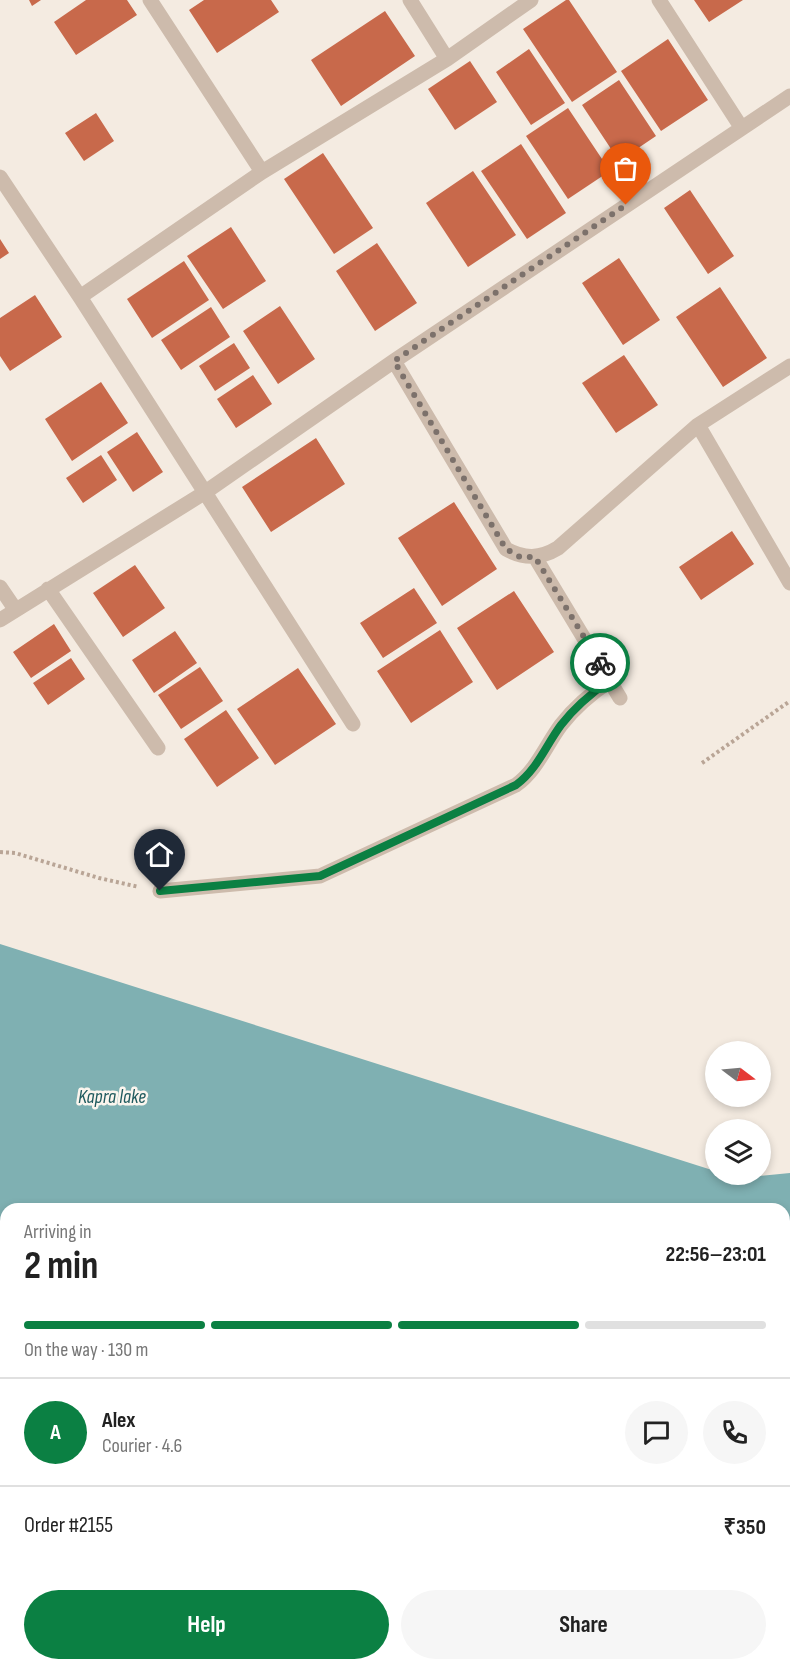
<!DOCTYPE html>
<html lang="en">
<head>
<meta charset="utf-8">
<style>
  :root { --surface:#fff; --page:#f6f6f6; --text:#222; --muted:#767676; --line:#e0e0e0; --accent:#0b8043 }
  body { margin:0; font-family:"Sofia Sans Condensed",sans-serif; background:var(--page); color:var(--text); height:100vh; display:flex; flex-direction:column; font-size:22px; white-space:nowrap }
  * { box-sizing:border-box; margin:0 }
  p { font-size:20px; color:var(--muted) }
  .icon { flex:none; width:33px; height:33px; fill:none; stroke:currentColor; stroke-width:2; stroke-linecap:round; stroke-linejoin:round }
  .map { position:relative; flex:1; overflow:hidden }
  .side { position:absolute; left:0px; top:1203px; width:790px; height:468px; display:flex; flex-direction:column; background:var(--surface); border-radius:18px 18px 0 0; box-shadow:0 3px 9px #0003 }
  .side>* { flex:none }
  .needle { width:39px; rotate:106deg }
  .controls { position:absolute; left:705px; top:1041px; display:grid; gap:12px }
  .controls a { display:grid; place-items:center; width:66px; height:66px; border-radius:50%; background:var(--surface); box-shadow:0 3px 9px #0003; font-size:30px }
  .pin { position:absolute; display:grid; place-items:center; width:51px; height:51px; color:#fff; margin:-62px -26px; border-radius:50% 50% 50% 0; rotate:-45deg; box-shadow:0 0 6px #0007 }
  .pin .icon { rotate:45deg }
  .courier { position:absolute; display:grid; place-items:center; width:60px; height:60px; margin:-30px; border:4px solid #0b8043; border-radius:50%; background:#fff; color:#222; box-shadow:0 2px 8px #0007 }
  .overview em { font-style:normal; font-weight:700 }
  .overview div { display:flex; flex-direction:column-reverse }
  .overview { display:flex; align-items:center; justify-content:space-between; height:102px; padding:0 24px }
  h1 { font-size:39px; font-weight:700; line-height:45px }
  .bar { display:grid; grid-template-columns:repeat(4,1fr); gap:9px 6px; align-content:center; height:72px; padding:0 24px }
  .bar i { height:8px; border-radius:4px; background:var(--line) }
  .bar .on { background:var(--accent) }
  .bar p { grid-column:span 4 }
  .line { display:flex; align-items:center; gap:15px; padding:0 24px; border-top:2px solid var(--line) }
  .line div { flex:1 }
  .round { display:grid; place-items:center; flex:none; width:63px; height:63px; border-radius:32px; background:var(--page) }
  .cta { display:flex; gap:12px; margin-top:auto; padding:12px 24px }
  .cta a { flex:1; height:69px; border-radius:36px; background:var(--accent); color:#fff; font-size:24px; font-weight:700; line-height:69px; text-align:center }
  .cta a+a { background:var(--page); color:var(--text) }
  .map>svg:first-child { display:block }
  .water { fill:#7fb0b2 }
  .building { fill:#c8694b }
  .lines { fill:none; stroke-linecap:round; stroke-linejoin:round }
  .path { stroke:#b9a596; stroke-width:4; stroke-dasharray:3 3; stroke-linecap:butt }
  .minor { stroke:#cdbbac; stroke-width:15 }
  .done { stroke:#7c716b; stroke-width:6; stroke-dasharray:0 10.8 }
  .route { stroke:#0b8043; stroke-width:8 }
  .labels { text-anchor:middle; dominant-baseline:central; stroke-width:5; stroke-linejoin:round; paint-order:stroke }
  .water-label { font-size:20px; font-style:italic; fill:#1f5a5e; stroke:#fbf5ee }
</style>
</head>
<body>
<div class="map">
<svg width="790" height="1671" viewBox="0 0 790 1671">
  <rect width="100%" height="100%" fill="#f4ebe1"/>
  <path class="water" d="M0 944 715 1171 716 1174 739 1178 790 1173V1671H186L176 1665H784V1209H6V1567L0 1565Z"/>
  <path class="building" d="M29 0H41L32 6Z
    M86 0H127L137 15 76 55 54 22Z
    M204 0H271L279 12 217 53 189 10Z
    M566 0H569L617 72 572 102 523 29Z
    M694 0H743L709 22Z
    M385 11 415 56 341 106 311 60Z
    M668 39 708 100 661 131 621 71Z
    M529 49 565 103 531 125 496 72Z
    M470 61 497 102 455 130 428 89Z
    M619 80 656 136 619 161 582 105Z
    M568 108 610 171 568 199 526 136Z
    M96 113 114 141 84 161 65 133Z
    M521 144 566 213 527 239 481 171Z
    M323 153 373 228 334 254 284 179Z
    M473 171 516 235 468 267 426 203Z
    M690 190 734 256 708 274 664 208Z
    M231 227 266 281 223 309 187 256Z
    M0 239 9 253 0 259Z
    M377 243 417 303 375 331 336 271Z
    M619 258 660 320 623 345 582 283Z
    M184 261 209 300 152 338 127 299Z
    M720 287 767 358 723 387 676 317Z
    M35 295 62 337 10 371 0 356V318Z
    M280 306 315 359 278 384 243 331Z
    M211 307 230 337 181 370 161 340Z
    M234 343 250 368 215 391 199 366Z
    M624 355 658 405 616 433 582 383Z
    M253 375 272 404 236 428 217 399Z
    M101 382 128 423 72 461 45 419Z
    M137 432 163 472 133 492 107 452Z
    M316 438 345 484 271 532 242 487Z
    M101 455 117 480 83 503 66 478Z
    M454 502 497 569 442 606 398 538Z
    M732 531 754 564 701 600 679 567Z
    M135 565 165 608 123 637 93 593Z
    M414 588 437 623 383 658 360 623Z
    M514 591 554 652 497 690 457 628Z
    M54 624 71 651 31 678 13 652Z
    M440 630 473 682 411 723 377 671Z
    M175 631 197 663 154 693 132 660Z
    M71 658 85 679 48 705 33 683Z
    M200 667 223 701 181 729 158 695Z
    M298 668 336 724 275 765 237 709Z
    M226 710 259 758 217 787 184 739Z"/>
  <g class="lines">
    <path class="path" d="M702 763 790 701
      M0 852 15 853 99 878 139 887
      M0 1648 6 1650
      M35 1665 47 1671"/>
    <path class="minor" d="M150 0 262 172
      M410 0 447 59
      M659 0 741 127
      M0 177 80 297 353 724
      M80 297 262 172 447 59 531 0
      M394 361 506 549C524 559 540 559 558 548L698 425 790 366
      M698 425 790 583
      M535 557 620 698
      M0 587 15 609
      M48 589 158 748
      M0 620 204 493 394 361 790 96
      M160 891 320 876 516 785C537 770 546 745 561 725 574 708 593 692 611 680"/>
  </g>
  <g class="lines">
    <path class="done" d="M600 663 535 557H520L506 549 394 361 626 205"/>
    <path class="route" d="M160 891 320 876 516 785C537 770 546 745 561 725 574 708 593 692 610 680L600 663"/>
  </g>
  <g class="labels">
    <g class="water-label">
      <text x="112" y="1097">Kapra lake</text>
    </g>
  </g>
</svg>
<div class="controls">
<a><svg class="needle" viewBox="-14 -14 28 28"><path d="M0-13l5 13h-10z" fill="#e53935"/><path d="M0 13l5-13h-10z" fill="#767676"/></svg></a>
<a><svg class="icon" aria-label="layers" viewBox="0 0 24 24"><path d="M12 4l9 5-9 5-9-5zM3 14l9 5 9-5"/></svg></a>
</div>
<div class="pin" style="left:626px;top:205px;background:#ea580c"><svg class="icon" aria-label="bag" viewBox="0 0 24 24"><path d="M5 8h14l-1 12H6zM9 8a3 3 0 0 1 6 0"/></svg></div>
<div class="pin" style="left:160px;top:891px;background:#1f2937"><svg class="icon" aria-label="home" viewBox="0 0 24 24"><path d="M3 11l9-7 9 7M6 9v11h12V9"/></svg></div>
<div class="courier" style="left:600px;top:663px"><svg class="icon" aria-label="bike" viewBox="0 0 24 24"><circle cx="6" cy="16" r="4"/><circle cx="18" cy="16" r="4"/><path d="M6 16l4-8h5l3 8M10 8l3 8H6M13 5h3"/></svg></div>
<section class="side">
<div class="overview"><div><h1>2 min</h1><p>Arriving in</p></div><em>22:56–23:01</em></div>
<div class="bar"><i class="on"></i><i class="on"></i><i class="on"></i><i></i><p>On the way · 130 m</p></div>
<div class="line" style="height:108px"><b class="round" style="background:var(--accent);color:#fff">A</b><div><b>Alex</b><p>Courier · 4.6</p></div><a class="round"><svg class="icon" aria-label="chat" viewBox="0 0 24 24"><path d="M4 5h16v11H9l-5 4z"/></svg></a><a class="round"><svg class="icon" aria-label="phone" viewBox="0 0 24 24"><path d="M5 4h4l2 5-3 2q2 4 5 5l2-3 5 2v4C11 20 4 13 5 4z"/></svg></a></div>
<div class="line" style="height:78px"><div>Order #2155</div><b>₹350</b></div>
<div class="cta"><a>Help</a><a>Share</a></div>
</section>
</div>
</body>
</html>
